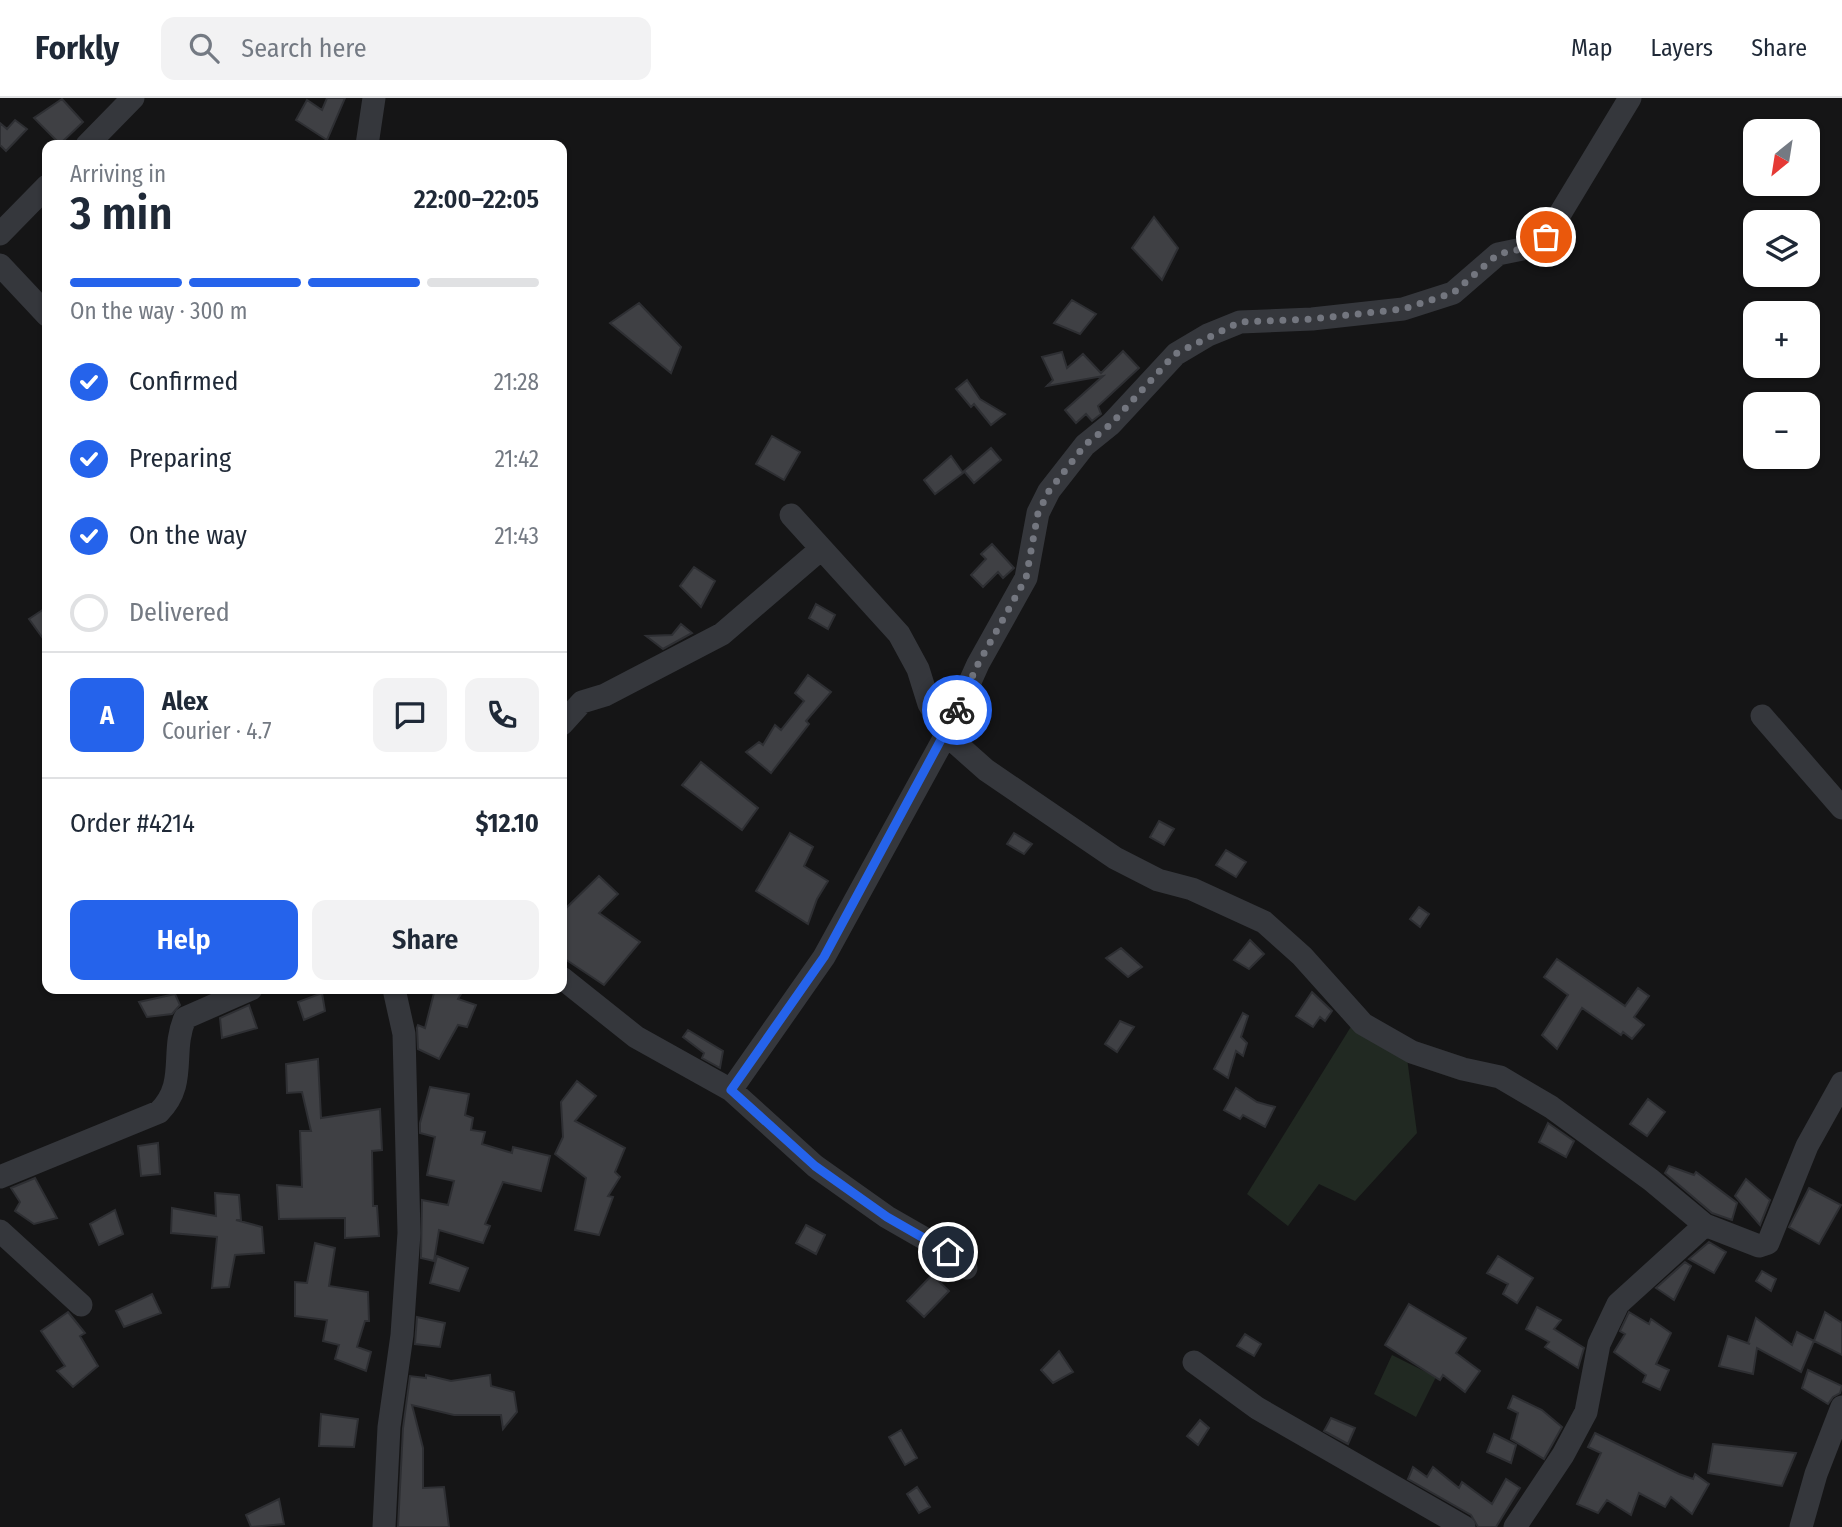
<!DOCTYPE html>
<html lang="en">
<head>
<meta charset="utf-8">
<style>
  :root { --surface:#fff; --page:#f2f2f3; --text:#1f2937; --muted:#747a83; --line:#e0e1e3; --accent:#2563eb }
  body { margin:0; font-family:"Fira Sans Condensed",sans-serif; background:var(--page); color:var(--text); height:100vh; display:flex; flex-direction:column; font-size:26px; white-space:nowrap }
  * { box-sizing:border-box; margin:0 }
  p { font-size:23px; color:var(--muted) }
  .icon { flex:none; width:38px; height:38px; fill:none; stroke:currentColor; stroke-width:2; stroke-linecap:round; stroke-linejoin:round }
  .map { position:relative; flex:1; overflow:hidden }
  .side { position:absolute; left:42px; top:42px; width:525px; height:854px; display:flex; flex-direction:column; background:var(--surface); border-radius:14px; box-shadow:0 2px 5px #0004 }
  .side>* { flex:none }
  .needle { width:46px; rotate:210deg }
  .controls { position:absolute; left:1743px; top:21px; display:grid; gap:14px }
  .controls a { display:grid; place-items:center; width:77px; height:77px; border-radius:14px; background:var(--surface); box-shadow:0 2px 5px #0004; font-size:35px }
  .pin { position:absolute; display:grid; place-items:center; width:60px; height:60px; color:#fff; margin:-30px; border:4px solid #fff; border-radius:50%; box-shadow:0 2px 7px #0007 }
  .courier { position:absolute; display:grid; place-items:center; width:70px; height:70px; margin:-35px; border:5px solid #2563eb; border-radius:50%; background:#fff; color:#222; box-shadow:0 2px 9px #0007 }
  .head em { font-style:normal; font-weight:600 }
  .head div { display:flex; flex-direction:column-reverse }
  .head { display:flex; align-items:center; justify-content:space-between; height:119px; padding:0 28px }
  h1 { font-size:46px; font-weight:600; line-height:52px }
  .bar { display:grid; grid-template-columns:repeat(4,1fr); gap:10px 7px; align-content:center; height:84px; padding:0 28px }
  .bar i { height:9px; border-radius:5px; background:var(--line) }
  .bar .current { background:var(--accent) }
  .bar p { grid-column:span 4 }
  .line { display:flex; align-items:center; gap:18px; padding:0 28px; border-top:2px solid var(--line) }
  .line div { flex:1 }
  .round { display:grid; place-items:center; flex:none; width:74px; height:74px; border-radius:14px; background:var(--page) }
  ol { padding:0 28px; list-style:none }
  li { display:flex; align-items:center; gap:21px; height:77px }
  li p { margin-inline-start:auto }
  li .icon { padding:7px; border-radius:50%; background:var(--accent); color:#fff; stroke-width:4 }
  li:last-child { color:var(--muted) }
  li i { width:38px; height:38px; border:4px solid var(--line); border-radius:50% }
  .cta { display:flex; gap:14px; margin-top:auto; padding:14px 28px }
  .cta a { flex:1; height:80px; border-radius:14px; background:var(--accent); color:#fff; font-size:28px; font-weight:600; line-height:80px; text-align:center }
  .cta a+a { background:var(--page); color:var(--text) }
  header { display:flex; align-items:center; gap:42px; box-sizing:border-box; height:98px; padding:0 35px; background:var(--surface); border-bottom:2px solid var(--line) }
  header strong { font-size:33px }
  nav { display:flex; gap:38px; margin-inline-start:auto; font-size:24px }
  .search { width:490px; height:63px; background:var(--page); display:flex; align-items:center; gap:18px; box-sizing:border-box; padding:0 24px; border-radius:14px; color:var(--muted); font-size:26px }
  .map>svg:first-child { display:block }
  .green { fill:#212922 }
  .building { fill:#3f4044; stroke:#2e2f33; stroke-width:2 }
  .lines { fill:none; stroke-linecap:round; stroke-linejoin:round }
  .minor { stroke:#35373c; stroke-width:23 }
  .done { stroke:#73767f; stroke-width:7; stroke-dasharray:0 12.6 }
  .route { stroke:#2563eb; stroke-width:9 }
</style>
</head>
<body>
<header>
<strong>Forkly</strong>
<div class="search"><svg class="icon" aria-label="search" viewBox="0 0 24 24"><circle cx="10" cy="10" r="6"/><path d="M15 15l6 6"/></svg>Search here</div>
<nav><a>Map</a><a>Layers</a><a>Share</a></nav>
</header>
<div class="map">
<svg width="1842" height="1429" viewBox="0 0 1842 1429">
  <rect width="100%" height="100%" fill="#151516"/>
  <path class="green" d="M1352 927 1407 960 1417 1035 1355 1103 1319 1086 1288 1128 1247 1096Z
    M1392 1257 1436 1279 1416 1319 1374 1296Z"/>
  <path class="building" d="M327 0H345L327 42 296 22 307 2 322 12Z
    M62 1 83 24 60 46 34 20Z
    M15 22 27 31 6 53 0 47V25L7 31Z
    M1154 119 1178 150 1162 182 1132 150Z
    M1072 202 1096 216 1080 236 1054 225Z
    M639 205 681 249 671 275 610 225Z
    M1123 253 1139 270 1098 308 1101 316 1092 323 1086 316 1076 325 1065 312 1103 278 1047 288 1053 282 1042 259 1062 254 1067 270 1083 256 1101 275Z
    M967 282 980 301 1005 316 991 327 974 306 971 309 956 291Z
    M772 338 800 354 784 382 756 366Z
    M991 350 1001 362 974 385 964 373Z
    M951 358 963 375 935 396 924 382Z
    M992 446 1014 470 1003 480 998 474 983 489 971 477 986 461 981 456Z
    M694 469 715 483 701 509 680 488Z
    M816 506 835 517 828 531 809 520Z
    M47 509V546L29 521Z
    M681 526 692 535 663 551 646 538 672 537Z
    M808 577 831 594 806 623 809 626 771 675 746 654 759 644 763 647 775 627 781 632 804 603 795 595Z
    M701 664 758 710 742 732 682 687Z
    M1159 723 1174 731 1164 747 1150 739Z
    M790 735 813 749 804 768 828 783 817 801 808 826 756 793Z
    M1014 735 1032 746 1024 756 1007 746Z
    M1226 752 1246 764 1236 779 1216 767Z
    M599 778 618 796 599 815 640 844 604 887 562 859V814Z
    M1419 809 1429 816 1420 829 1410 821Z
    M1250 842 1264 856 1249 871 1234 862Z
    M1121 850 1142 869 1128 879 1106 860Z
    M1557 861 1625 908 1638 890 1649 898 1634 919 1644 927 1632 941 1623 934 1621 937 1582 910 1557 951 1542 937 1568 897 1544 879Z
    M435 891H464L458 901 476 907 467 929 458 927 439 961 418 951 417 930 418 927 425 930Z
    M1312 894 1332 913 1325 923 1320 919 1313 929 1296 918Z
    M322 895 325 913 304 922 298 904Z
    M175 896 180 907 172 916 147 919 139 904Z
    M249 907 257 930 222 940 220 920Z
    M1243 915 1248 918 1241 939 1247 945 1243 958 1236 953 1228 980 1214 971Z
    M1120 923 1134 929 1117 954 1105 946Z
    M688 932 723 953 720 970 702 960 704 955 683 939Z
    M318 961 321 1020 380 1011 382 1052 372 1053 373 1108H377L379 1138 345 1140V1120L279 1121 277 1087 302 1089 300 1033H311L302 994 287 995 286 966Z
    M577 983 596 998 575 1023 625 1050 615 1074 620 1079 608 1098 613 1099 599 1137 575 1132 586 1080 555 1056 563 1039 561 1004Z
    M430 989 469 996 465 1017 473 1020 471 1032 485 1034 482 1046 512 1055 513 1049 550 1058 541 1093 503 1084 485 1126 490 1128 483 1145 439 1132 434 1163 421 1160 422 1102 448 1107 454 1083 427 1077 435 1039 420 1035V1025Z
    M1236 990 1257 1004 1275 1009 1265 1029 1243 1017 1240 1021 1224 1012Z
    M1648 1001 1665 1014 1647 1038 1630 1026Z
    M1548 1025 1574 1043 1566 1059 1539 1044Z
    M158 1045 160 1076 141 1078 138 1048Z
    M1669 1068 1694 1077 1696 1074 1737 1105 1732 1122 1712 1115 1665 1075Z
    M35 1080 57 1120 34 1126 15 1113 20 1104 11 1090Z
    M1746 1081 1770 1102 1760 1127 1735 1098Z
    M1809 1090 1841 1107 1819 1146 1789 1129Z
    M215 1095 239 1097 241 1122H236L262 1129 264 1155 235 1157 229 1189 212 1190 217 1139 171 1135 172 1110 216 1118Z
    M115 1112 123 1136 99 1147 90 1126Z
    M806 1127 825 1137 816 1156 796 1145Z
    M1709 1144 1726 1154 1714 1175 1689 1161Z
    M315 1145 335 1150 329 1188 368 1194 369 1223H365L357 1249 371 1254 366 1273 335 1261 339 1247 323 1243 327 1222 295 1218V1184L307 1185Z
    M437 1158 468 1170 459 1193 430 1185Z
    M1498 1158 1533 1180 1517 1205 1503 1196 1508 1186 1487 1175Z
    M1685 1164 1691 1168 1674 1202 1656 1190Z
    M1762 1173 1776 1181 1771 1193 1756 1183Z
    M932 1177 949 1193 924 1219 907 1203Z
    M152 1196 161 1215 124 1229 116 1213Z
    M1409 1206 1466 1240 1456 1255 1480 1273 1465 1294 1443 1277 1440 1282 1385 1247Z
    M1537 1209 1561 1222 1554 1231 1584 1250 1578 1270 1545 1249 1549 1244 1526 1231Z
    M68 1214 85 1235 80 1238 98 1268 73 1289 57 1273 65 1268 41 1233Z
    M1629 1214 1649 1226 1651 1221 1671 1235 1656 1266 1669 1272 1660 1292 1643 1284 1646 1277 1614 1254 1625 1236 1620 1233Z
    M1825 1214 1842 1225V1257L1814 1243Z
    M417 1219 445 1225 440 1249 415 1246Z
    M1756 1220 1792 1247 1797 1234 1814 1243 1801 1274 1757 1250 1753 1276 1719 1268 1728 1238 1750 1246 1748 1245Z
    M1245 1236 1261 1246 1254 1258 1237 1248Z
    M1059 1253 1073 1274 1053 1285 1041 1272Z
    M1808 1272 1842 1288 1840 1295 1833 1299 1828 1306 1802 1290Z
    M426 1277 451 1283 490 1277 491 1288 514 1294 517 1314 503 1331 501 1317H454L412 1307 423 1350V1390L444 1389 449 1429H398L403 1330 410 1278 426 1280Z
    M1513 1298 1542 1312 1562 1329 1544 1361 1511 1341 1518 1315 1508 1310Z
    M321 1316 358 1321 354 1349 319 1348Z
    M1331 1320 1355 1330 1348 1346 1324 1333Z
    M1200 1322 1209 1330 1198 1347 1187 1338Z
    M901 1332 917 1360 905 1367 889 1339Z
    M1595 1335 1679 1376 1693 1381 1695 1376 1709 1386 1692 1416 1671 1399 1665 1409 1639 1395 1631 1417 1607 1402 1598 1415 1577 1406 1601 1355 1588 1349Z
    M1494 1336 1516 1347 1511 1365 1487 1354Z
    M1713 1346 1796 1355 1782 1388 1708 1375Z
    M1413 1369 1427 1379 1433 1369 1459 1390 1462 1384 1492 1406 1506 1381 1520 1390 1496 1429H1478L1471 1417 1408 1381Z
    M917 1389 930 1409 919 1415 907 1396Z
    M279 1401 284 1426 251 1429 246 1417Z"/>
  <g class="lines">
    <path class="minor" d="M87 47 133 0
      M367 47 374 0
      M0 136 47 88
      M0 167 47 217
      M791 417 899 536 918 571 929 606 950 640 986 672 1115 760 1158 782 1192 791 1264 824 1302 858 1363 926 1412 954 1463 971 1500 979 1551 1009 1651 1082 1705 1127 1759 1148 1768 1145 1807 1048 1842 985
      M1762 618 1842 710
      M562 626 582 604 605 597 722 536 821 451
      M562 880 636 939 731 992 815 1068 887 1119 948 1154 966 1170
      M731 992 824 859 947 635 978 566 1026 480 1038 415 1049 393 1085 347 1111 326 1176 256 1208 237 1240 224 1312 221 1403 211 1453 195 1498 156 1527 150 1546 139 1630 0
      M0 1079 159 1014C188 985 170 955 185 920L251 891
      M0 1133 81 1207
      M1194 1264 1257 1310 1464 1429
      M384 1429 389 1329 402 1237 409 1135 404 936 394 891
      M1515 1429 1563 1357 1586 1314 1599 1246 1618 1206 1705 1127
      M1801 1429 1816 1376 1842 1309"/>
  </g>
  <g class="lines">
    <path class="done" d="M957 612 978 566 1026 480 1038 415 1049 393 1085 347 1111 326 1175 256 1240 224 1312 221 1403 211 1453 195 1498 156 1527 150 1546 139"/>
    <path class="route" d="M948 1154 887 1119 815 1068 731 992 824 859 957 612"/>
  </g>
</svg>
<div class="controls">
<a><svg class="needle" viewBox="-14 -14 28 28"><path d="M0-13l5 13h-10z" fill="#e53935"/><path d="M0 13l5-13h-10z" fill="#747a83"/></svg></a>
<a><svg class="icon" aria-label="layers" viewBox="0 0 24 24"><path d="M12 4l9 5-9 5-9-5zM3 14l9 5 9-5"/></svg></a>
<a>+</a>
<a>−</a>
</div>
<div class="pin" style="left:1546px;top:139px;background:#ea580c"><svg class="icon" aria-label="bag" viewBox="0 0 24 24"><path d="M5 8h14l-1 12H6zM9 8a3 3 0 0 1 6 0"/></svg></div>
<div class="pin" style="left:948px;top:1154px;background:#1f2937"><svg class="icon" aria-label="home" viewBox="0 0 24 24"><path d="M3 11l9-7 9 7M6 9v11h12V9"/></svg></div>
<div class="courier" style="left:957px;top:612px"><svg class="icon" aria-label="bike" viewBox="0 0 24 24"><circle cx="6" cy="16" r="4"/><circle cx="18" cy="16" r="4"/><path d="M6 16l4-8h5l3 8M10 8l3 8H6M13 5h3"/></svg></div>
<section class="side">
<div class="head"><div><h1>3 min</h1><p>Arriving in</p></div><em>22:00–22:05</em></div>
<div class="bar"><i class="current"></i><i class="current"></i><i class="current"></i><i></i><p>On the way · 300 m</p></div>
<ol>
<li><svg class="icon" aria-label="check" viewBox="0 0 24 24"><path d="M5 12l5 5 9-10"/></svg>Confirmed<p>21:28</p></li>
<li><svg class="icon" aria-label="check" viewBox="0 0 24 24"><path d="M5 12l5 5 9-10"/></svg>Preparing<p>21:42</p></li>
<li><svg class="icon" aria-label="check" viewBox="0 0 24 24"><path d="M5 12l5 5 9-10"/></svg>On the way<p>21:43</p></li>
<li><i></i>Delivered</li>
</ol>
<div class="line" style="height:126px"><b class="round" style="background:var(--accent);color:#fff">A</b><div><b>Alex</b><p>Courier · 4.7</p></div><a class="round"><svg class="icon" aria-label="chat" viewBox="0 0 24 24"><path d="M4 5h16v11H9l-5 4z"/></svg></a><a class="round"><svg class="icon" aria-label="phone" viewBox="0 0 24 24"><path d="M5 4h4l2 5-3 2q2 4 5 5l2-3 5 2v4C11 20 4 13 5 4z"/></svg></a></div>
<div class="line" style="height:91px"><div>Order #4214</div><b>$12.10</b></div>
<div class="cta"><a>Help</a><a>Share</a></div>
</section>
</div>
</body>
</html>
